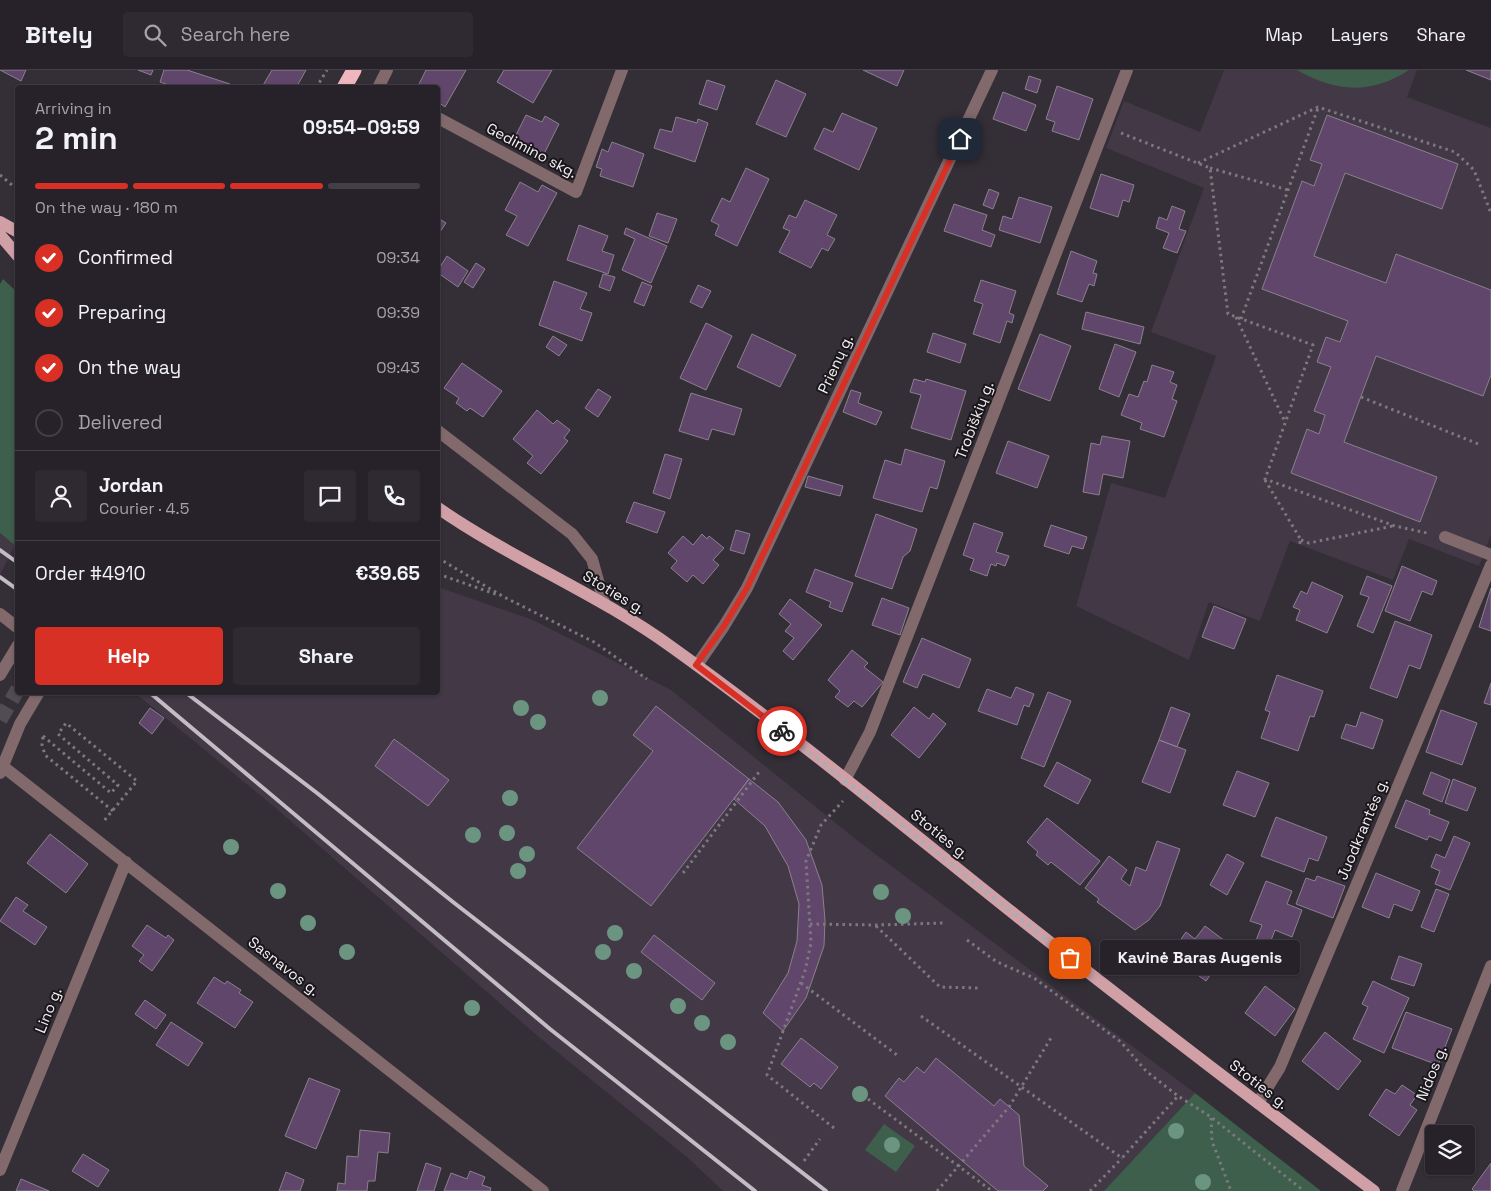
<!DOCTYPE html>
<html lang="en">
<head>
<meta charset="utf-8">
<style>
  :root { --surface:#272229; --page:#2f2a31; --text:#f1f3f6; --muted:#a4a4a8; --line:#433f46; --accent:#d93025 }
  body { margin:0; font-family:"Space Grotesk",sans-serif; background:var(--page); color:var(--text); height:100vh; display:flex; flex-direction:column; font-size:19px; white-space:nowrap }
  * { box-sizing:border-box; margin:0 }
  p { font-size:16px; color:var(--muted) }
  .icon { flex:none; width:28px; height:28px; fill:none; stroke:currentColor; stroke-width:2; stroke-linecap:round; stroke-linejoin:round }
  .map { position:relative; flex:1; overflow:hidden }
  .drawer { position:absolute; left:15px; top:15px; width:425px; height:610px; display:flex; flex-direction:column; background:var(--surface); border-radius:5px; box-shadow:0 1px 4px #0004,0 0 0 1px var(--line) }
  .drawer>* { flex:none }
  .tools { position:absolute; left:1425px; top:1055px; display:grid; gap:10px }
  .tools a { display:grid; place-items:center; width:50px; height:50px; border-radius:5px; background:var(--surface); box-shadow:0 1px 4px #0004,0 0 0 1px var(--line); font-size:25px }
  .pin { position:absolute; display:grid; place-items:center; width:42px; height:42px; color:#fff; margin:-21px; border-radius:10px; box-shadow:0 2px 8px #0006 }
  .courier { position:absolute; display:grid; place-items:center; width:50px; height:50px; margin:-25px; border:4px solid #d93025; border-radius:50%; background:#fff; color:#222; box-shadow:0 1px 6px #0007 }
  .bubble { position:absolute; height:35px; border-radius:5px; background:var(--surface); box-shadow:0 1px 4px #0004,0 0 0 1px var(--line); font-size:16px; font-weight:800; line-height:35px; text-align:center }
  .summary em { font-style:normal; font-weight:800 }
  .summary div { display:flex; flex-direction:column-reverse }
  .summary { display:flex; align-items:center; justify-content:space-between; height:85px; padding:0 20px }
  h1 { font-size:32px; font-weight:800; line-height:38px }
  .bar { display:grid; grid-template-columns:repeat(4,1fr); gap:8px 5px; align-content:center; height:60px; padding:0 20px }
  .bar i { height:6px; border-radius:4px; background:var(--line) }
  .bar .current { background:var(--accent) }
  .bar p { grid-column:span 4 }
  .line { display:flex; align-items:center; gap:12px; padding:0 20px; border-top:1px solid var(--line) }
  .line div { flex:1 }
  .round { display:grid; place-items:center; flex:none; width:52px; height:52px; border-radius:5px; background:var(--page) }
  ol { padding:0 20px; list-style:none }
  li { display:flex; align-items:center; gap:15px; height:55px }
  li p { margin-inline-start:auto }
  li .icon { padding:5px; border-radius:50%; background:var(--accent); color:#fff; stroke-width:4 }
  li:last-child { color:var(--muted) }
  li i { width:28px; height:28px; border:2px solid var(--line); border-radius:50% }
  .button { display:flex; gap:10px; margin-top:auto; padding:10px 20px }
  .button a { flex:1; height:58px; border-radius:5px; background:var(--accent); color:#fff; font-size:20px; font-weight:800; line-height:58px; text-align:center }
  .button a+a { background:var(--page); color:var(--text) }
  header { display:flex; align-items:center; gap:30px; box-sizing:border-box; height:70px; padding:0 25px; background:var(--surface); border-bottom:1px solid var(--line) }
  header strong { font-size:24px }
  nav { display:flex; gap:28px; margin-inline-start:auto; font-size:18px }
  .search { width:350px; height:45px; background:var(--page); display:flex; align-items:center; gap:12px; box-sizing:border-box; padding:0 18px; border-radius:5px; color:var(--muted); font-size:19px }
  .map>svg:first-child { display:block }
  .built { fill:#423846 }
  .green { fill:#3d5f4c }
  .building { fill:#61466c; stroke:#89818c }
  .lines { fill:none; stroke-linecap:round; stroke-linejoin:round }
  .highway-tunnel { stroke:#514b54; stroke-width:15; stroke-dasharray:15 8; stroke-linecap:butt }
  .path { stroke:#7d7880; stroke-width:3; stroke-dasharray:2.5 4; stroke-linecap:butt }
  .street { stroke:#81696c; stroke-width:12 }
  .primary { stroke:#d1a0a7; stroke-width:12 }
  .highway { stroke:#f0b6be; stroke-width:15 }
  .rail { stroke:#c2bdc4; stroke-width:4 }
  .tree { fill:#6c9581 }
  .done { stroke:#b0abb2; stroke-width:5; stroke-dasharray:0 9 }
  .route { stroke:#d93025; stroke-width:6 }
  .labels { text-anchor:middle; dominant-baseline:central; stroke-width:4; stroke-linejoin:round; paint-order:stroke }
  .street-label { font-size:15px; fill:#f3eff5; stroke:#1a171b }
</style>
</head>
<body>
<header>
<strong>Bitely</strong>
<div class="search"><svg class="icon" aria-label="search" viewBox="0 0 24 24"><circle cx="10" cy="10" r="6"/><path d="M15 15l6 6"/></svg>Search here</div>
<nav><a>Map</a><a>Layers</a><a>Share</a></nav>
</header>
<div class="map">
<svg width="1491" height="1121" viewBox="0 0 1491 1121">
  <rect width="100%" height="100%" fill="#342e37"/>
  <path class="built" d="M1224 0H1417L1407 27 1491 58V465L1479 496 1409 469 1393 510 1290 471 1260 551 1209 532 1189 590 1076 536 1111 413 1165 428 1216 286 1151 262 1204 118 1106 78 1124 31 1200 62Z
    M0 463 15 475 0 505Z
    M438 517 533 550 671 620 858 771 1195 1023 1104 1121H723L688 1088 541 969 271 734 135 623 438 622Z"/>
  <path class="green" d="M1297 0H1409C1371 25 1335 22 1297 0Z
    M3 209 17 222V477L0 463V214Z
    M1195 1023 1321 1121H1104Z
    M884 1054 915 1076 896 1102 865 1080Z"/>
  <path class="building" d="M0 0H26L21 11Z
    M138 0H153L151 5Z
    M164 0H187L230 14 229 18H177L160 12Z
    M272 0H306L296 18H264L262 17Z
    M426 0H466L445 37 438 32V18H417Z
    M504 0H552L533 33 497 12Z
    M863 0H904L897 16Z
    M1466 0H1491V10Z
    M1029 6 1041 10 1037 23 1025 19Z
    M707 10 725 16 717 40 699 34Z
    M776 10 806 24 786 67 756 54Z
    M1057 16 1093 29 1079 70 1052 61 1055 52 1046 49Z
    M1003 22 1036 35 1026 61 993 49Z
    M842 43 877 58 859 100 814 79 824 58 833 62Z
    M526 45 542 52 545 46 559 54 542 88 512 73Z
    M1327 45 1458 94 1442 139 1345 103 1314 186 1386 213 1396 184 1491 220V305L1483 326 1376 286 1344 372 1437 407 1420 452 1291 403 1307 359 1319 364 1325 345 1314 341 1331 297 1317 292 1326 267 1340 272 1348 251 1262 219 1302 111 1314 116 1322 94 1310 90Z
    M676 47 697 53 698 49 708 53 695 92 654 78 660 59 672 62Z
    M612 72 644 84 633 117 600 106 602 99 596 97 602 79 608 82Z
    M746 98 769 109 737 176 715 165 719 155 711 151 722 128 730 132Z
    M1101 104 1134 115 1129 132 1123 130 1118 147 1090 138Z
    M520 112 538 122 542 115 557 123 528 176 506 165 517 146 505 140Z
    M989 119 999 123 993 139 983 135Z
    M1019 127 1052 137 1040 173 999 160 1003 146 1012 149Z
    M805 130 837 145 827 165 835 169 828 181 822 178 811 198 779 182 790 161 783 158 789 145 796 148Z
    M954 134 987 145 982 160 995 165 991 177 944 161Z
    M1172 136 1185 141 1179 159 1186 161 1177 183 1163 178 1169 163 1156 158 1159 147 1167 150Z
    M657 143 677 149 668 173 649 166Z
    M438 148 446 153 438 165Z
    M579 155 608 166 602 181 614 185 608 204 567 190Z
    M626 158 667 176 651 213 622 200 635 169 624 164Z
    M1071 181 1097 191 1093 203 1097 204 1094 216 1089 214 1082 232 1057 224Z
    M447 186 468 201 458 217 438 203V200Z
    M476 193 485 199 473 218 464 212Z
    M603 204 615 207 610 221 599 217Z
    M981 210 1016 221 1009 243 1014 245 1012 253 1007 251 1000 273 973 264 983 234 974 231Z
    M554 211 587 223 580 239 592 243 582 271 539 255Z
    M642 212 652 216 644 236 634 232Z
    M698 215 711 221 702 238 690 232Z
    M1086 242 1144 257 1140 274 1082 259Z
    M706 253 732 266 706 320 680 308Z
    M933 263 966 274 960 293 927 282Z
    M752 264 796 285 780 317 737 297Z
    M1040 264 1071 276 1050 331 1018 319Z
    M553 266 567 275 559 286 546 277Z
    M1115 274 1136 282 1119 327 1099 319Z
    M462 293 502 321 483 347 470 338 467 341 456 333 459 328 444 318Z
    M1152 295 1174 302 1170 312 1177 315 1172 329 1177 331 1164 367 1140 359 1142 353 1121 345 1129 324 1138 327 1144 311 1147 312Z
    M914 309 925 312 926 309 966 321 951 370 911 358 921 325 910 322Z
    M598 319 611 327 598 347 585 338Z
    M851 320 861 323 858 333 882 342 876 355 843 342Z
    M691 323 742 339 734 365 712 359 708 370 679 361Z
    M537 340 553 354 557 350 570 360 564 368 568 371 541 404 527 393 533 386 513 369Z
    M1102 366 1130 371 1123 408 1103 404 1099 425 1083 422 1091 373 1100 375Z
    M1008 371 1049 386 1037 418 996 403Z
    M905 379 945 391 937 419 930 417 922 442 873 428 885 390 901 395Z
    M665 384 682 389 670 429 653 423Z
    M808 406 843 416 840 426 805 417Z
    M634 432 665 442 657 463 626 452Z
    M876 444 917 459 910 481 903 487 892 519 855 506Z
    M974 453 1003 463 996 482 1009 486 1005 496 997 493 996 496 991 494 987 506 970 500 974 489 963 485Z
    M1051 455 1087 467 1083 479 1072 476 1069 484 1044 476Z
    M736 460 750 464 744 484 730 480Z
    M702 464 707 469 709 466 724 478 713 490 719 495 703 514 693 505 687 512 671 498 677 491 668 483 683 466 693 475Z
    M1402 496 1437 511 1432 525 1422 521 1410 551 1385 541Z
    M815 499 853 513 842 542 829 537 831 532 806 522Z
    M1367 506 1392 516 1373 563 1357 556 1369 527 1360 524Z
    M1312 512 1343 526 1327 563 1296 550 1300 540 1293 537 1301 521 1307 524Z
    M1491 518V561L1479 557Z
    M882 528 909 538 900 565 872 555Z
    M790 529 822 555 793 590 783 581 794 568 785 561 791 554 779 544Z
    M1214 536 1246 549 1234 579 1202 567Z
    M1395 551 1432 565 1420 599 1409 595 1397 628 1370 618Z
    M922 568 971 589 959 618 923 604 917 618 903 612Z
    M852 580 868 593 864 597 883 612 862 637 854 631 848 637 835 627 840 621 828 610Z
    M1277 605 1323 621 1314 647 1310 646 1298 681 1261 668 1270 642 1265 640Z
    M1491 613V635L1484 633Z
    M1016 617 1034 624 1029 637 1024 635 1017 655 978 641 987 619 1011 628Z
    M1048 622 1071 631 1044 697 1021 688Z
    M656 636 749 709 651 836 577 778 653 681 633 665Z
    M914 637 929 649 933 643 946 654 919 688 891 665Z
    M1171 637 1190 644 1177 677 1159 670Z
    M150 638 164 648 152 664 139 653Z
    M1441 640 1477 653 1462 695 1426 682Z
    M1361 642 1383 650 1373 679 1341 668 1346 654 1356 657Z
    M394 669 449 710 428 736 375 696Z
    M1159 670 1186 680 1170 723 1142 712Z
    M1057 692 1091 710 1078 734 1044 716Z
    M1237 701 1269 713 1255 747 1223 735Z
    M1431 702 1450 710 1442 732 1423 724Z
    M749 709 778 732 806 770 822 815 825 850 824 876 806 928 783 961 763 943 788 903 797 871 799 834 788 796 765 756 734 729Z
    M1453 709 1476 718 1467 741 1445 733Z
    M1406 730 1430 740 1429 744 1449 752 1441 771 1429 766 1427 770 1395 757Z
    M1276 747 1327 767 1318 791 1309 788 1304 802 1261 786Z
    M1047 748 1100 791 1080 815 1051 792 1048 795 1036 785 1038 782 1027 772Z
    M50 764 88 794 66 823 27 793Z
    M1454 766 1470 773 1450 820 1435 814 1440 801 1431 797 1436 784 1445 788Z
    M1157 771 1180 779 1160 836 1149 850 1135 860 1097 832 1099 829 1085 818 1109 786 1127 800 1121 809 1130 816 1136 797 1146 801Z
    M1227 784 1244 793 1227 825 1210 815Z
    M1376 803 1420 821 1412 841 1394 834 1389 848 1362 837Z
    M1317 806 1345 816 1333 848 1296 834 1306 808 1315 811Z
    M1266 811 1292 821 1287 834 1302 840 1292 867 1275 860 1268 878 1255 873 1262 855 1250 851Z
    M1436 819 1449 824 1434 862 1421 857Z
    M16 827 28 835 23 841 47 857 35 875 0 851Z
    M147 855 166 868 168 865 174 870 152 901 139 891 144 885 132 876Z
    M1205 856 1225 871 1215 884 1222 888 1206 911 1170 885 1186 862 1195 869Z
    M654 865 715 913 702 930 641 882Z
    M1399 886 1422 894 1414 916 1391 909Z
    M214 907 225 914 227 911 241 920 239 923 253 932 235 958 197 933Z
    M1373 911 1409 928 1384 983 1353 969 1368 937 1362 934Z
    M1265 916 1295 939 1275 966 1245 943Z
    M145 930 166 945 156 959 135 944Z
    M1406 942 1452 959 1438 995 1392 978Z
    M171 952 203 973 188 996 156 975Z
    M1325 962 1361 991 1338 1020 1302 991Z
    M801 968 838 997 821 1019 814 1013 810 1017 781 994Z
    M936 988 994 1036 1000 1029 1019 1045 1024 1096 1048 1116 1043 1121H998L885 1026 899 1008 904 1012 917 997 924 1003Z
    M309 1008 340 1020 316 1079 285 1066Z
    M1402 1015 1417 1025 1410 1035 1417 1040 1399 1066 1369 1045 1386 1019 1395 1024Z
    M360 1060 390 1063 388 1083 378 1082 375 1111H368L367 1121H337L338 1113 345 1114 347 1086 358 1087Z
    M83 1084 109 1100 98 1117 72 1101Z
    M426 1093 441 1098 434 1121H417Z
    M1491 1093V1121H1474L1472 1119Z
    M470 1101 485 1107 482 1115 491 1118 490 1121H444L451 1103 467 1109Z
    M286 1102 304 1110 300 1121H279Z
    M21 1109 49 1121H16Z"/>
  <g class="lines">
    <path class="highway-tunnel" d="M0 650 18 619"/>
    <path class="path" d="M316 18 327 0
      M1121 63 1210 98 1228 244 1313 275 1265 409 1395 456 1427 463
      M1198 93 1318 37 1455 82 1474 100 1491 143
      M1210 98 1288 120
      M0 105 18 120
      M1236 247 1285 352
      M1241 249 1318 38
      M1361 327 1481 375
      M1265 410 1301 470 1299 475
      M1301 470 1309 473 1393 456
      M438 488 504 527 594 572 647 609
      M438 504 498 525
      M43 666 111 723 118 715 58 664 66 653 137 711 103 752
      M43 667 42 675 45 685 113 741
      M683 803 759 702
      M810 854 876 855 944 853
      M876 856 940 917 980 918
      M967 870 997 892 1034 908 1121 972 1146 1001 1178 1026 1211 1047 1304 1121
      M801 913 897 985
      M921 946 1122 1088 1178 1026
      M868 1029 992 1121
      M1211 1048 1212 1071 1231 1121
      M834 1058 767 1005 805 901 811 873 806 791 821 755 843 731
      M804 1091 820 1069
      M937 1121 1009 1037 1051 968
      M1090 1121 1122 1088"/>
    <path class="street" d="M378 18 387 0
      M438 48 576 122 622 0
      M438 361 572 464 592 489 604 532
      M1445 467 1491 485
      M0 544 18 558
      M697 595 724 556 747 518 992 0
      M0 605 18 575
      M0 694 543 1121
      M0 703 20 654 39 622
      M845 710 870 662 1127 0
      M1258 1033 1280 997 1491 495
      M0 1100 126 792
      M1402 1121 1491 896"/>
    <path class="primary" d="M0 152 18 162
      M0 165 18 186
      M438 438C513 490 599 524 673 578 793 664 907 759 1023 851 1138 942 1256 1032 1374 1121"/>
    <path class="highway" d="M344 18 354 0"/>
    <path class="rail" d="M0 480 18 493
      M0 507 18 520
      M149 622 550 959 755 1121
      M185 622 317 723 453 832 826 1121"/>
  </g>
  <g class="tree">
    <circle cx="600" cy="628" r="8"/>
    <circle cx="521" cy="638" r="8"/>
    <circle cx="538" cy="652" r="8"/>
    <circle cx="510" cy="728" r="8"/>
    <circle cx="507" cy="763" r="8"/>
    <circle cx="473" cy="765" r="8"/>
    <circle cx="231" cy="777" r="8"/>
    <circle cx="527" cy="784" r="8"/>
    <circle cx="518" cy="801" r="8"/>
    <circle cx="278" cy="821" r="8"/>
    <circle cx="881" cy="822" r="8"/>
    <circle cx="903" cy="846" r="8"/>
    <circle cx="308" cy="853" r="8"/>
    <circle cx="615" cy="863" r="8"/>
    <circle cx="347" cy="882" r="8"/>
    <circle cx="603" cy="882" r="8"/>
    <circle cx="634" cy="901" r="8"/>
    <circle cx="678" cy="936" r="8"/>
    <circle cx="472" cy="938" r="8"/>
    <circle cx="702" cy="953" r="8"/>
    <circle cx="728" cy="972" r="8"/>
    <circle cx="860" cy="1024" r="8"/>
    <circle cx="1176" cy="1061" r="8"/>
    <circle cx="892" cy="1075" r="8"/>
    <circle cx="1203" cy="1112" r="8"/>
  </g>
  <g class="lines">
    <path class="done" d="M782 661 1070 888"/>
    <path class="route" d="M782 661 696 595 724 556 747 518 960 69"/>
  </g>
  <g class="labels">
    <g class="street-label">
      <text transform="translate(532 80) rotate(28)">Gedimino skg.</text>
      <text transform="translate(835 294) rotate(-65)">Prienų g.</text>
      <text transform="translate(974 350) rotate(-69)">Trobiškių g.</text>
      <text transform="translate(614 522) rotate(31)">Stoties g.</text>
      <text transform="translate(1362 759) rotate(-67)">Juodkrantės g.</text>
      <text transform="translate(940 764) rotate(39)">Stoties g.</text>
      <text transform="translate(284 896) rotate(38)">Sasnavos g.</text>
      <text transform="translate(48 940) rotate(-68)">Lino g.</text>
      <text transform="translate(1431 1003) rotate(-68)">Nidos g.</text>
      <text transform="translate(1259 1014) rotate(38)">Stoties g.</text>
    </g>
  </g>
</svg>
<div class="tools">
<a><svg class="icon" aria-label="layers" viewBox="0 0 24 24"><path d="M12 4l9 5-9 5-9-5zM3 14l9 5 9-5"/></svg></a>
</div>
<div class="pin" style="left:1070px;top:888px;background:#ea580c"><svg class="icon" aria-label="bag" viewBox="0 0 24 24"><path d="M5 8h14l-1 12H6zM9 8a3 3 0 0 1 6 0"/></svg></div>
<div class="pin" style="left:960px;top:69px;background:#1f2937"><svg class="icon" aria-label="home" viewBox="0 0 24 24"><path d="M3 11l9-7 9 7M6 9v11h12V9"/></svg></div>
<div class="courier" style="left:782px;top:661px"><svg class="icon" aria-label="bike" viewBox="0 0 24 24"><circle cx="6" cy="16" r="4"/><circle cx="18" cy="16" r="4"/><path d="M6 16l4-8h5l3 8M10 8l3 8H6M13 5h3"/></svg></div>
<div class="bubble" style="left:1100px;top:870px;width:200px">Kavinė Baras Augenis</div>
<section class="drawer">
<div class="summary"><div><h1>2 min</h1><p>Arriving in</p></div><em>09:54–09:59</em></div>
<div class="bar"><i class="current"></i><i class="current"></i><i class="current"></i><i></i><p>On the way · 180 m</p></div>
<ol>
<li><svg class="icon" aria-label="check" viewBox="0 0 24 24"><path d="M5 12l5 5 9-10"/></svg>Confirmed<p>09:34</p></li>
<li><svg class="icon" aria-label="check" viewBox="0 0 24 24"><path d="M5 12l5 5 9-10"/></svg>Preparing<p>09:39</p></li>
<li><svg class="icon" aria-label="check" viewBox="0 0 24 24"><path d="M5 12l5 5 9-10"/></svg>On the way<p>09:43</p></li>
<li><i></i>Delivered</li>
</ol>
<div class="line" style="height:90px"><a class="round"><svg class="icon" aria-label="person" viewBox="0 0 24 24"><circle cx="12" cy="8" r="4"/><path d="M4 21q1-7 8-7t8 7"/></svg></a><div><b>Jordan</b><p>Courier · 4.5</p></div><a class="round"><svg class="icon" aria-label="chat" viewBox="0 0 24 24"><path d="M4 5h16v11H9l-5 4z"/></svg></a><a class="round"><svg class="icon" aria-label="phone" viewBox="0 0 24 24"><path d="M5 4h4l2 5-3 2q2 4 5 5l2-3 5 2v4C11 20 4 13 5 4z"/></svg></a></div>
<div class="line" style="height:65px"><div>Order #4910</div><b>€39.65</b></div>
<div class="button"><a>Help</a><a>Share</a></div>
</section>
</div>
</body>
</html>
